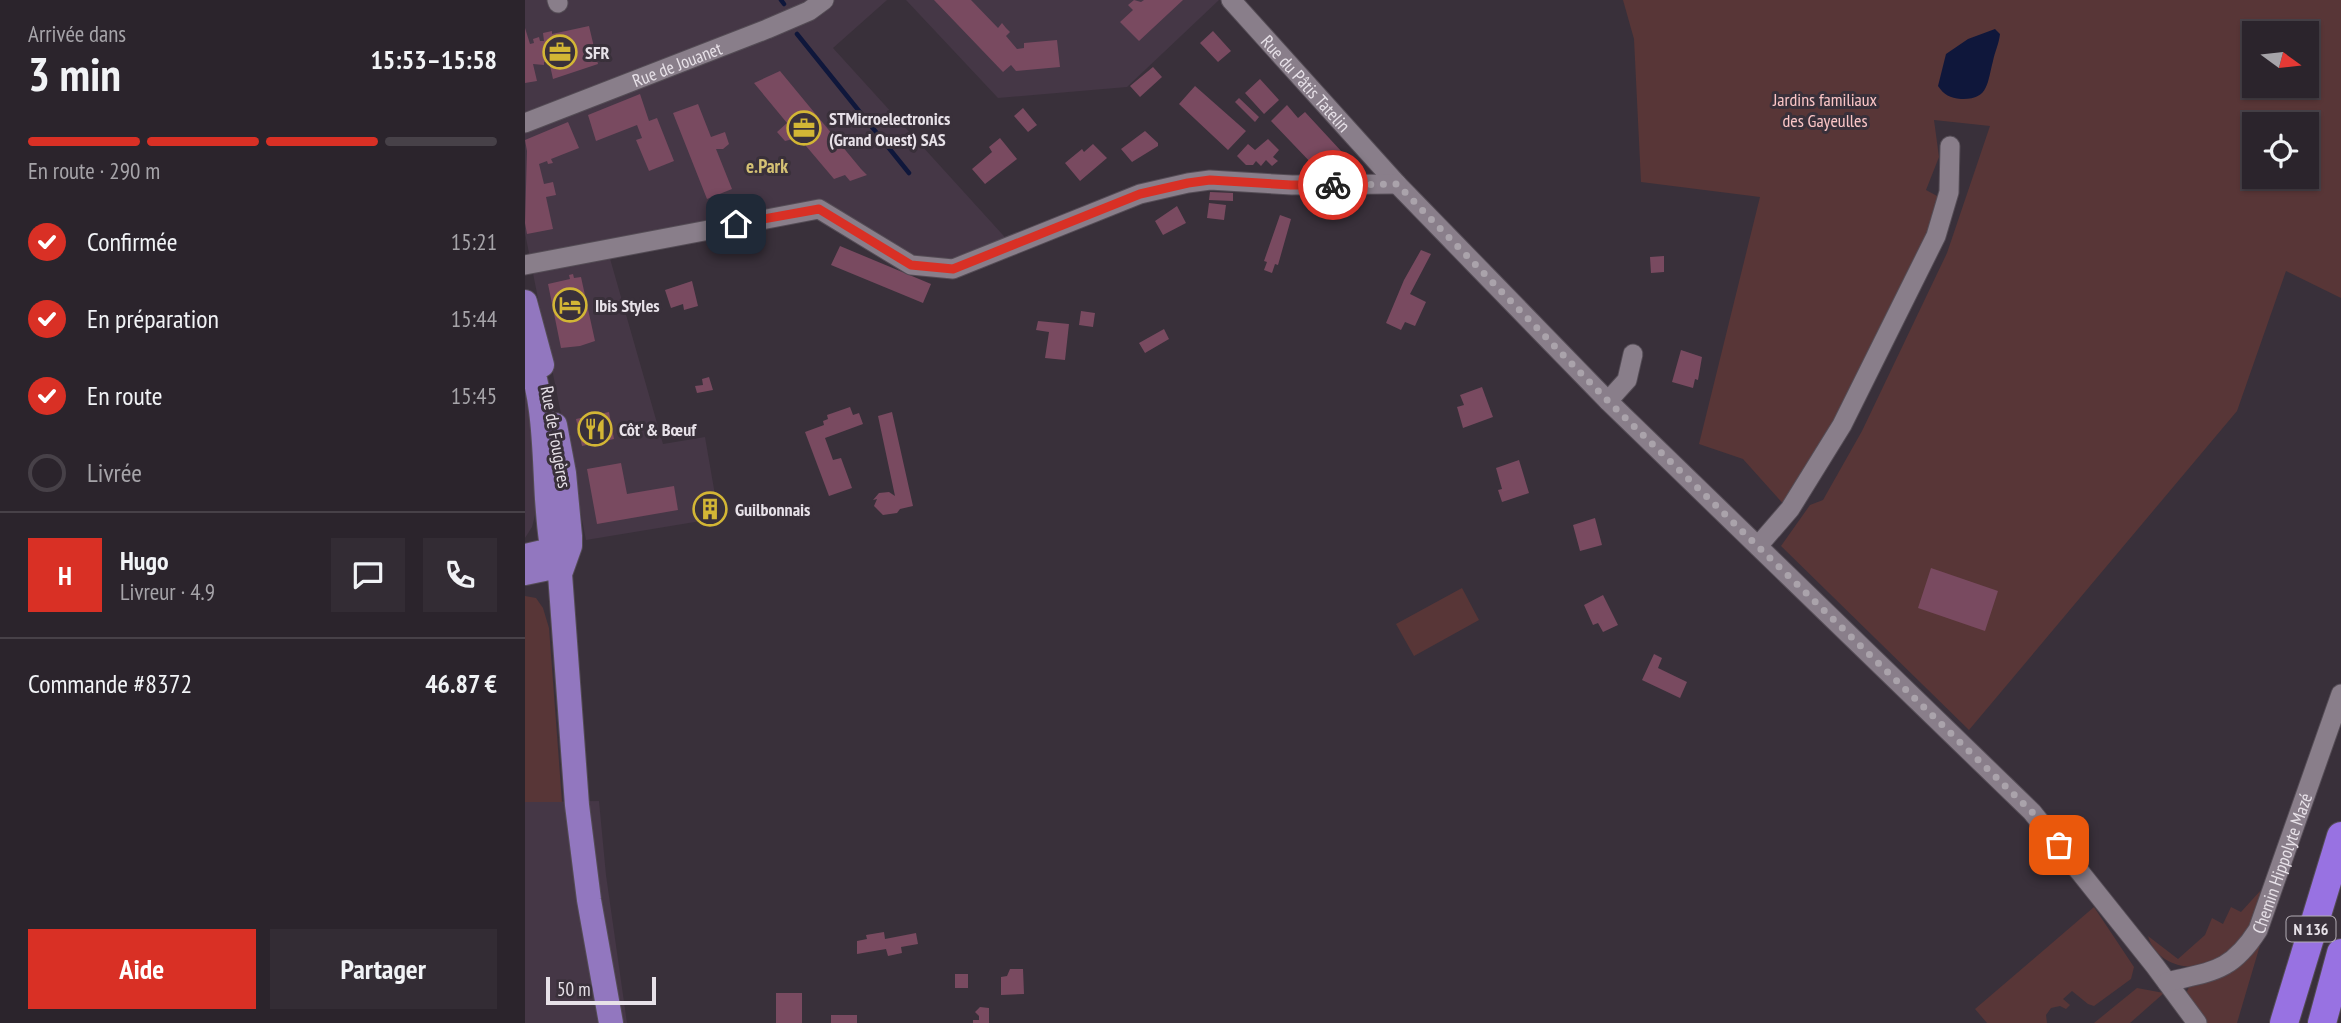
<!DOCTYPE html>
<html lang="fr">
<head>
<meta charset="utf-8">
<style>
  :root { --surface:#2b242c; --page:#332c34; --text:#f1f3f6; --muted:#a6a4a9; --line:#474148; --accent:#d93025 }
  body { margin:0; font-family:"PT Sans Narrow",sans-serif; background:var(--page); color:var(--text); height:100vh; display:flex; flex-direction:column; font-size:26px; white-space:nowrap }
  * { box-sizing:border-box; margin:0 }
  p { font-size:23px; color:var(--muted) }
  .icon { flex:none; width:38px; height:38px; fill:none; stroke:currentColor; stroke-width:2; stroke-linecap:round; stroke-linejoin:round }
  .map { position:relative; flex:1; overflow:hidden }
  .drawer { display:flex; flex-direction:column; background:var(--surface); width:525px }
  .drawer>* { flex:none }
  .needle { width:46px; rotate:105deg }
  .fabs { position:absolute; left:1717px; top:21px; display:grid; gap:14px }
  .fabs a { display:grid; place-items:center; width:77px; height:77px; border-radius:0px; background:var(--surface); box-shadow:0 2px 5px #0004,0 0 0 2px var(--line); font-size:35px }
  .scale { position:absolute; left:21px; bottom:18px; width:110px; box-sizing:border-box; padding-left:7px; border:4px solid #e7e1e8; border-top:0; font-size:19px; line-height:24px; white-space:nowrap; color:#e7e1e8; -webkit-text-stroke:5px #39303a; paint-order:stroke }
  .pin { position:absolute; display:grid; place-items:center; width:60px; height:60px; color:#fff; margin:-30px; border-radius:14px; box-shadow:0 4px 10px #0006 }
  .courier { position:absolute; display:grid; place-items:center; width:70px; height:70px; margin:-35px; border:5px solid #d93025; border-radius:50%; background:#fff; color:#222; box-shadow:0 2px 9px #0007 }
  .summary em { font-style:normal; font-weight:800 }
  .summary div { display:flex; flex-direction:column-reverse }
  .summary { display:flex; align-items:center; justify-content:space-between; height:119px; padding:0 28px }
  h1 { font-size:46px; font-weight:800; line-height:52px }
  .bar { display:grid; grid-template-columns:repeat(4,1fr); gap:10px 7px; align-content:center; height:84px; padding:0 28px }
  .bar i { height:9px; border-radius:5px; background:var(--line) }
  .bar .active { background:var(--accent) }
  .bar p { grid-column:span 4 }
  .line { display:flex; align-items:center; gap:18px; padding:0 28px; border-top:2px solid var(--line) }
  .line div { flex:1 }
  .round { display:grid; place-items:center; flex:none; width:74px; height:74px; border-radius:0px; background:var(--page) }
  ol { padding:0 28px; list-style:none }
  li { display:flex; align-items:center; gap:21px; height:77px }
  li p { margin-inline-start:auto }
  li .icon { padding:7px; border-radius:50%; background:var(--accent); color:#fff; stroke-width:4 }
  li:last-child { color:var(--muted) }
  li i { width:38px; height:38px; border:4px solid var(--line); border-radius:50% }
  .action { display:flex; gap:14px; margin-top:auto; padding:14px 28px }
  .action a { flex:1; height:80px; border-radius:0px; background:var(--accent); color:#fff; font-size:28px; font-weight:800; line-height:80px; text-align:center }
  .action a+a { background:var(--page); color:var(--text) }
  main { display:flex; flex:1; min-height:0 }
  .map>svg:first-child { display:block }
  .built { fill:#453746 }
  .green { fill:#583637; fill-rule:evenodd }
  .water { fill:#0f173b }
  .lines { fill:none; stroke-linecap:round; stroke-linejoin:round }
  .stream { stroke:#0f173b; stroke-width:4.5 }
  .building { fill:#794a60 }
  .minor-casing { stroke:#544c55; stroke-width:21 }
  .major-casing { stroke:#544c55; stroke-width:26 }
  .highway-casing { stroke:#544c55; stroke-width:30 }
  .minor { stroke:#897e8a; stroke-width:19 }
  .major { stroke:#9277bf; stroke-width:24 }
  .highway { stroke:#9872e2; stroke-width:28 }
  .done { stroke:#aaa3ab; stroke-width:7; stroke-dasharray:0 12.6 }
  .route { stroke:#d93025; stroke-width:9 }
  .labels { text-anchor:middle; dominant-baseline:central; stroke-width:6; stroke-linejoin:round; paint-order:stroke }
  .shield { fill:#39303a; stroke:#b3acb4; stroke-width:2 }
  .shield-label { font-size:16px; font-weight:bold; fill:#e7e1e8 }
  .poi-label { font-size:18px; font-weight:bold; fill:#e7e1e8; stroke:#39303a; text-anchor:start }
  .street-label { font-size:18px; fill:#e7e1e8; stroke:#39303a }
  .park-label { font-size:18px; fill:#fbc6c7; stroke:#39303a }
  .neighbourhood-label { font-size:19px; font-weight:bold; fill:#d4c174; stroke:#39303a }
</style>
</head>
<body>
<main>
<section class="drawer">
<div class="summary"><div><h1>3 min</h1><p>Arrivée dans</p></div><em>15:53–15:58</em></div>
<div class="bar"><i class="active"></i><i class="active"></i><i class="active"></i><i></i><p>En route · 290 m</p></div>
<ol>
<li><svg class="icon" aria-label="check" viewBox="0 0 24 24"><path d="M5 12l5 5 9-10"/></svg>Confirmée<p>15:21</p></li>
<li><svg class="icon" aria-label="check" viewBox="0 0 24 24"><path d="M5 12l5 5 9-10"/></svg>En préparation<p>15:44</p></li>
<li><svg class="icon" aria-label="check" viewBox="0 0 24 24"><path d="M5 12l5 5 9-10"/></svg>En route<p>15:45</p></li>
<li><i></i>Livrée</li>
</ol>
<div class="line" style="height:126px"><b class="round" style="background:var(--accent);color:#fff">H</b><div><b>Hugo</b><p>Livreur · 4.9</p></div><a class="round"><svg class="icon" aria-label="chat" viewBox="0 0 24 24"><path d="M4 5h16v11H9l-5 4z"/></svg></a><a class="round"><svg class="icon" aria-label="phone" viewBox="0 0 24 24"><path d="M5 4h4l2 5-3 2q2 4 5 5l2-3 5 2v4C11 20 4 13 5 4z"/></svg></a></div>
<div class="line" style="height:91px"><div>Commande #8372</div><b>46.87 €</b></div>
<div class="action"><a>Aide</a><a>Partager</a></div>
</section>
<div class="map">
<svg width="1816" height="1023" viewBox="0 0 1816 1023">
  <rect width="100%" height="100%" fill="#39303a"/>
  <path class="built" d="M0 0H362L308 48 487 245 428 269 386 265 299 211 82 248 138 444 180 437 194 518 61 540 0 233Z
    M381 0H694L602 87 473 98Z
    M0 389 9 448 12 507 7 527 0 538Z
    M74 801 81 875 102 1023H0V802Z"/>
  <path class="green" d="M1098 0H1816V298L1761 271 1712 411 1444 730 1256 546 1285 505 1298 500 1337 431 1422 253 1465 126 1409 120 1414 157 1401 190 1414 197 1402 243 1316 416 1261 507 1218 459 1174 444 1235 197 1116 182 1109 39ZM1729 33H1782V86H1729ZM1729 124H1782V177H1729Z
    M937 588 954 620 889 656 871 624Z
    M0 596 11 598 18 608 24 628 37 802H0Z
    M1736 890C1731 907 1726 928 1716 942 1695 975 1635 977 1623 936L1653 959 1680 935 1687 918 1698 924 1706 907 1716 912Z
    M1569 907 1609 967 1606 979 1569 1006 1563 1004 1547 991 1538 999 1545 1005 1541 1009 1535 1006 1526 1008 1521 1015 1522 1023H1462L1450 1009Z
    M1741 925 1712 1023H1681L1661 994 1666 982Z
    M1612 988 1639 993 1605 1023H1569Z"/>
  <path class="water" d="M1470 29 1475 34C1474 44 1470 51 1468 61 1462 83 1464 100 1436 99 1425 98 1419 95 1413 86L1421 54 1443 39Z"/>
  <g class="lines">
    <path class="stream" d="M256 0 259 4
      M272 34 384 173"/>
  </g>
  <path class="building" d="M409 0H446L473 28 477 23 481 28 485 32 481 36 492 49 499 48V43L532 40 535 67 491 71 486 65 478 72Z
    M609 0 616 2 619 0H658L614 41 595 22 608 10 603 5Z
    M64 26 73 64 28 79 24 61 19 62V65L8 64 12 81 0 83V28L5 44 9 43 8 39 14 37 15 41H19L18 33 27 31V34Z
    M688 31 706 51 693 62 675 43Z
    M628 67 637 77 615 97 605 86Z
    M255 71 336 169 342 175 325 181 320 175 309 179 270 133 267 135 268 139 260 141 252 132 262 123 229 83Z
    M735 79 754 100 739 114 720 93Z
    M670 86 721 131 703 150 654 104Z
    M115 94 124 121 132 118 149 161 124 171 111 140 117 138 112 125 71 141 63 115Z
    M714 98 734 117 730 122 710 102Z
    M173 104 186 137 200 132 204 144 198 149H191L207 189 182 199 148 113Z
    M762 105 773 118 780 112 817 152 813 155 823 166H789L746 121Z
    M498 108 512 125 503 132 489 116Z
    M43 122 54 148 26 159 28 163 23 164 22 161 14 164 19 184 28 182 31 195 21 197 28 229 2 234 0 223 2 151 0 140Z
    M620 131 633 143V146L607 162 596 149Z
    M475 138 492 159 460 184 447 169 467 152 464 147Z
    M743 139 754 150 748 157 753 161 747 166 741 160 736 166 731 161 728 165H721L712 156 723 144 730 150Z
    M568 144 582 158 555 181 540 163 557 149 559 152Z
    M685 192 708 193V201L684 200Z
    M684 203 701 205 699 220 682 218Z
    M652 206 661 223 638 235 630 221Z
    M755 215 766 219 753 265 750 264 747 273 739 270 742 262 739 261Z
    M315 246 406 284 398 303 306 265Z
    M896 250 906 254 885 294 901 302 890 326 880 322 876 330 861 323 879 280Z
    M1139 256V272L1126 273 1125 257Z
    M48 274 49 278 56 277 70 341 55 346 36 348 23 284 45 279 44 275Z
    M167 281 173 306 159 310 158 304 146 308 140 290Z
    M556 311 570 313 568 327 554 325Z
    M513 321 544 324 540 360 520 358 524 332 511 330Z
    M639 329 644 339 620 353 614 343Z
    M1156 350 1177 357 1173 380 1170 379 1168 388 1147 382Z
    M184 377 188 390 172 393 170 386 178 385 177 379Z
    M957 387 968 417 938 428 932 407 939 405 935 395Z
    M325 407 328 415 334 413 338 424 300 438 308 460 316 458 327 488 304 496 280 432 299 425 298 421 303 419 302 415Z
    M84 412 89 439 57 446 51 419Z
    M367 412 388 506 375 509 372 513 358 515 349 506 352 499 348 500 354 493 364 492 370 496 353 416Z
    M994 460 1004 493 977 502 973 490 977 489 971 468Z
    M96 463 102 494 149 486 153 510 72 524 62 469Z
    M1070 518 1077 545 1055 551 1048 525Z
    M1406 568 1473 591 1460 631 1393 608Z
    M1078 595 1093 625 1078 632 1073 623 1068 625 1059 605Z
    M1129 654 1137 658 1133 668 1162 682 1155 698 1117 680Z
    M359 932 360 939 391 933 393 944 376 947 377 953 363 956 361 949 332 954V941L342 939 341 935Z
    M485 969H498L499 994 476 995V977L482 976Z
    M430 974H443V988H430Z
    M251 993H277V1023H251Z
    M455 1007 464 1008V1023H448V1020H454V1016L450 1012Z
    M306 1015H332V1023H306Z"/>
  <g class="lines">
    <defs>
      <g id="minor">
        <path d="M32 0 33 3"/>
        <path id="s1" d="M706 0 872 184 1083 401 1507 812 1630 966 1672 1023"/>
        <path id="s2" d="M0 123 242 29 284 11 299 0"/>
        <path d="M0 265 294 209 386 265 428 269 615 194 663 183 685 180 767 185 872 184"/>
        <path d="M1083 401 1102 380 1108 354"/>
        <path d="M1233 546 1265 509 1317 425 1411 236 1424 192 1425 146"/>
        <path id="s3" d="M1642 982C1688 971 1706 972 1733 930L1816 694"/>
      </g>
      <path id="major" d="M0 302 17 365
        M0 349C20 394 19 450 22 499 24 524 25 550 35 574L52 805 64 900 86 1023
        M30 425 39 473 45 536V546L35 574
        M0 556 44 546
        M0 573 24 568 41 552"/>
      <path id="highway" d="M1759 1023 1816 836
        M1797 1023 1816 953"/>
    </defs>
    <use href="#minor" class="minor-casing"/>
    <use href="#major" class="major-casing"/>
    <use href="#highway" class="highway-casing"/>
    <use href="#minor" class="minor"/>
    <use href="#major" class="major"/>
    <use href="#highway" class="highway"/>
  </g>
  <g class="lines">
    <path class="done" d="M808 185 872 184 1083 401 1507 812 1534 845"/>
    <path class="route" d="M211 224 294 209 386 265 428 269 615 194 663 183 685 180 766 185H808"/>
  </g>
  <defs>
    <symbol id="office-ring" viewBox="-11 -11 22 22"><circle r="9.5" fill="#39303a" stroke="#d3b635" stroke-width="1.5"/><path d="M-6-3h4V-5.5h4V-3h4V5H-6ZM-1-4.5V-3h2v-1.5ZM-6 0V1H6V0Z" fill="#d3b635"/></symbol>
    <symbol id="hotel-ring" viewBox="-11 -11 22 22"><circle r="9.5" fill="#39303a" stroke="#d3b635" stroke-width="1.5"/><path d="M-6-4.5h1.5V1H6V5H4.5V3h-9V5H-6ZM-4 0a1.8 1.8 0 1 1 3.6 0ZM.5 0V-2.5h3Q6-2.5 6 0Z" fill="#d3b635"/></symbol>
    <symbol id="restaurant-ring" viewBox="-11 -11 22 22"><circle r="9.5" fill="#39303a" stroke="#d3b635" stroke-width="1.5"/><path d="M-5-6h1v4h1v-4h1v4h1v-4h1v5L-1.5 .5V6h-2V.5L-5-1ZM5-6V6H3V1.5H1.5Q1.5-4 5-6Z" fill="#d3b635"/></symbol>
    <symbol id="building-ring" viewBox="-11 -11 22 22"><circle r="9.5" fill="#39303a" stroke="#d3b635" stroke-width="1.5"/><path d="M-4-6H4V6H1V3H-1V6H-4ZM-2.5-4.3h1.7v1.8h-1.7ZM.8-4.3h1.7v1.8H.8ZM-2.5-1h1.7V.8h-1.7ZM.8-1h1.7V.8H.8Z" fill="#d3b635"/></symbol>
  </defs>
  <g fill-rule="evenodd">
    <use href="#office-ring" x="16" y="33" width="38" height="38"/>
    <use href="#office-ring" x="260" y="109" width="38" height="38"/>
    <use href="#hotel-ring" x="26" y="286" width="38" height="38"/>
    <use href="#restaurant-ring" x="51" y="410" width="38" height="38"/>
    <use href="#building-ring" x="166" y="490" width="38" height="38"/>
  </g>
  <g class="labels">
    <rect class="shield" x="1761.5" y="916.5" width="49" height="25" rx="5"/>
    <g class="shield-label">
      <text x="1786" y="929">N 136</text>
    </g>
    <g class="poi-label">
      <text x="60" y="52">SFR</text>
      <text x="304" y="118">STMicroelectronics<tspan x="304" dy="21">(Grand Ouest) SAS</tspan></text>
      <text x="70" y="305">Ibis Styles</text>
      <text x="94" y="429">Côt' &amp; Bœuf</text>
      <text x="210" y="509">Guilbonnais</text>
    </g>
    <g class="street-label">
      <text stroke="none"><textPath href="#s2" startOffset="163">Rue de Jouanet</textPath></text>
      <text stroke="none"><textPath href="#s1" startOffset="112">Rue du Pâtis Tatelin</textPath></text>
      <text transform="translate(31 437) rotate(80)">Rue de Fougères</text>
      <text stroke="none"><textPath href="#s3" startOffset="180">Chemin Hippolyte Mazé</textPath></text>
    </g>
    <g class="park-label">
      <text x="1300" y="99">Jardins familiaux<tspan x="1300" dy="21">des Gayeulles</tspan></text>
    </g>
    <g class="neighbourhood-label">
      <text x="242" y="166">e.Park</text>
    </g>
  </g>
</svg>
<div class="fabs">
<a><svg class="needle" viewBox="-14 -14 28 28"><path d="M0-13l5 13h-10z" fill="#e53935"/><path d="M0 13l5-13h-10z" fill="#a6a4a9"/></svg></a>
<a><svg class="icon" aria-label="locate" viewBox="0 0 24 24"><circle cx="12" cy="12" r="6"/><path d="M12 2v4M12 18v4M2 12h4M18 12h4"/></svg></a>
</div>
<div class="scale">50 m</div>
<div class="pin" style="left:1534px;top:845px;background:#ea580c"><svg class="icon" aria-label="bag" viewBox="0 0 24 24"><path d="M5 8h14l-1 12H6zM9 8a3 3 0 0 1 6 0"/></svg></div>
<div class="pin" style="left:211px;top:224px;background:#1f2937"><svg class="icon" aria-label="home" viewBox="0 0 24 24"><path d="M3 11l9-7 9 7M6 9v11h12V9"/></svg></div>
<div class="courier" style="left:808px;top:185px"><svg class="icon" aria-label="bike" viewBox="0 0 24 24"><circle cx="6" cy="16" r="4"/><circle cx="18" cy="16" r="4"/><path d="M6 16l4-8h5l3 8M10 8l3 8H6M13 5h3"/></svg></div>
</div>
</main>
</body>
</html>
